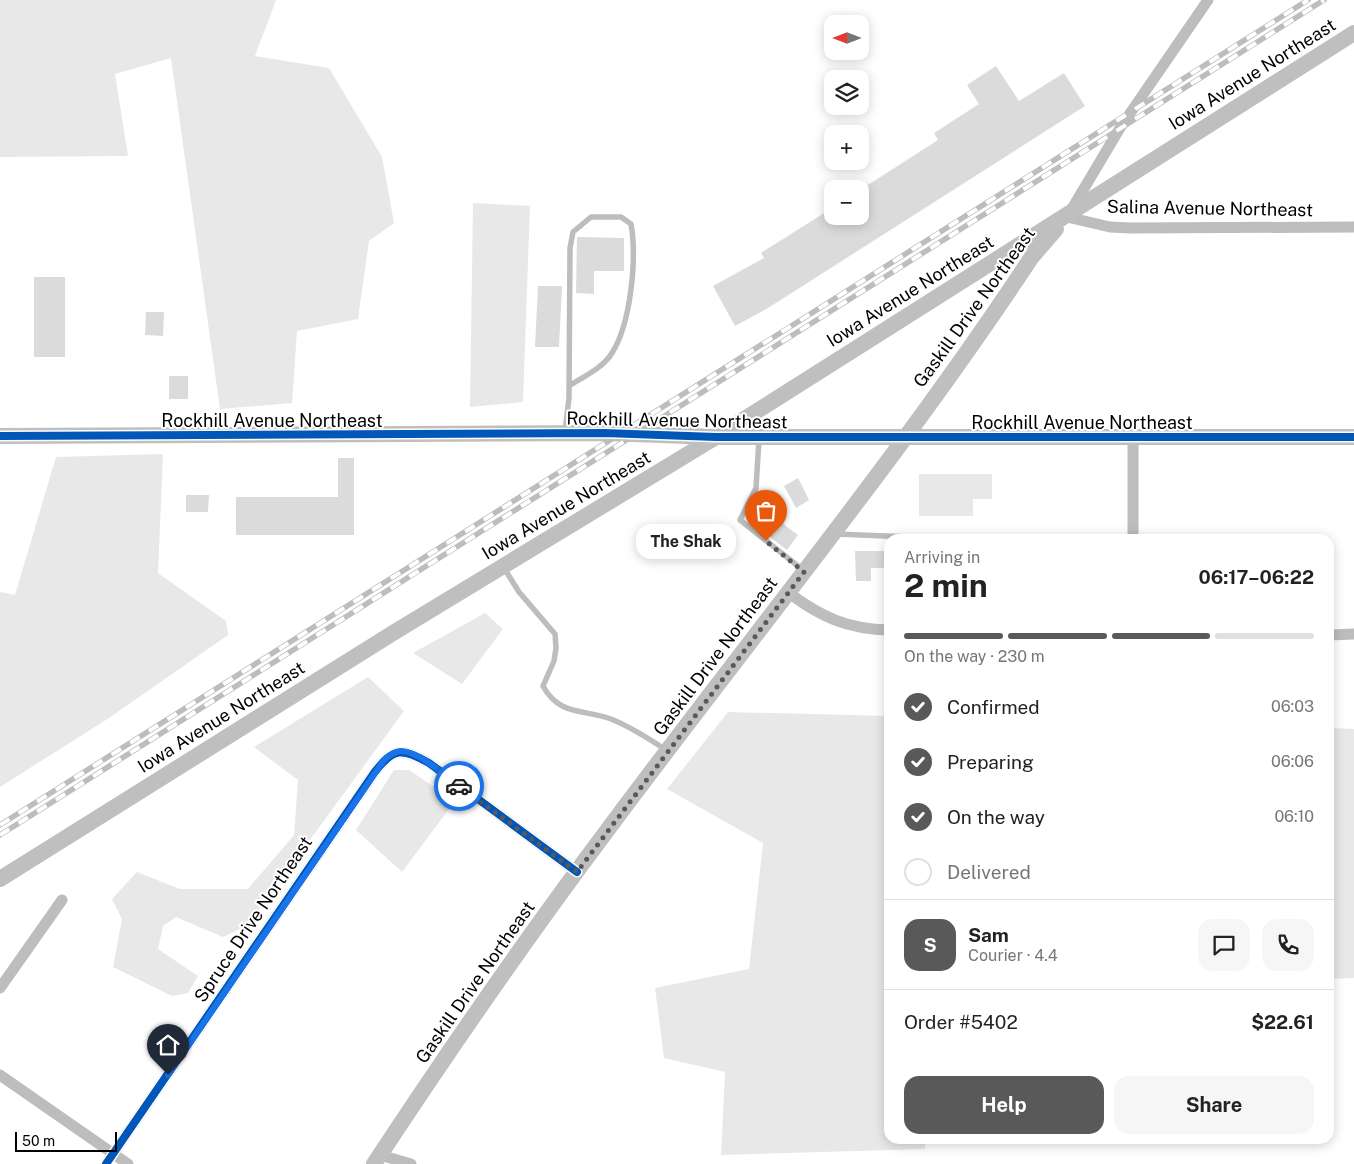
<!DOCTYPE html>
<html lang="en">
<head>
<meta charset="utf-8">
<style>
  :root { --surface:#fff; --page:#f6f6f6; --text:#222; --muted:#767676; --line:#e0e0e0; --accent:#595959 }
  body { margin:0; font-family:"Public Sans",sans-serif; background:var(--page); color:var(--text); height:100vh; display:flex; flex-direction:column; font-size:19px; white-space:nowrap }
  * { box-sizing:border-box; margin:0 }
  p { font-size:16px; color:var(--muted) }
  .icon { flex:none; width:28px; height:28px; fill:none; stroke:currentColor; stroke-width:2; stroke-linecap:round; stroke-linejoin:round }
  .map { position:relative; flex:1; overflow:hidden }
  .sheet { position:absolute; left:884px; top:534px; width:450px; height:610px; display:flex; flex-direction:column; background:var(--surface); border-radius:15px; box-shadow:0 2px 12px #0003 }
  .sheet>* { flex:none }
  .needle { width:32px; rotate:270deg }
  .fabs { position:absolute; left:824px; top:15px; display:grid; gap:10px }
  .fabs a { display:grid; place-items:center; width:45px; height:45px; border-radius:10px; background:var(--surface); box-shadow:0 2px 12px #0003; font-size:25px }
  .scale { position:absolute; left:15px; bottom:12px; width:102px; box-sizing:border-box; padding-left:5px; border:2px solid #000; border-top:0; font-size:14px; line-height:18px; white-space:nowrap; color:#000; -webkit-text-stroke:4px #fff; paint-order:stroke }
  .pin { position:absolute; display:grid; place-items:center; width:42px; height:42px; color:#fff; margin:-51px -21px; border-radius:50% 50% 50% 0; rotate:-45deg; box-shadow:0 0 5px #0007 }
  .pin .icon { rotate:45deg }
  .courier { position:absolute; display:grid; place-items:center; width:50px; height:50px; margin:-25px; border:4px solid #1a73e8; border-radius:50%; background:#fff; color:#222; box-shadow:0 1px 6px #0007 }
  .bubble { position:absolute; height:35px; border-radius:15px; background:var(--surface); box-shadow:0 2px 12px #0003; font-size:16px; font-weight:700; line-height:35px; text-align:center }
  .overview em { font-style:normal; font-weight:700 }
  .overview div { display:flex; flex-direction:column-reverse }
  .overview { display:flex; align-items:center; justify-content:space-between; height:85px; padding:0 20px }
  h1 { font-size:32px; font-weight:700; line-height:38px }
  .bar { display:grid; grid-template-columns:repeat(4,1fr); gap:8px 5px; align-content:center; height:60px; padding:0 20px }
  .bar i { height:6px; border-radius:4px; background:var(--line) }
  .bar .current { background:var(--accent) }
  .bar p { grid-column:span 4 }
  .line { display:flex; align-items:center; gap:12px; padding:0 20px; border-top:1px solid var(--line) }
  .line div { flex:1 }
  .round { display:grid; place-items:center; flex:none; width:52px; height:52px; border-radius:15px; background:var(--page) }
  ol { padding:0 20px; list-style:none }
  li { display:flex; align-items:center; gap:15px; height:55px }
  li p { margin-inline-start:auto }
  li .icon { padding:5px; border-radius:50%; background:var(--accent); color:#fff; stroke-width:4 }
  li:last-child { color:var(--muted) }
  li i { width:28px; height:28px; border:2px solid var(--line); border-radius:50% }
  .cta { display:flex; gap:10px; margin-top:auto; padding:10px 20px }
  .cta a { flex:1; height:58px; border-radius:15px; background:var(--accent); color:#fff; font-size:20px; font-weight:700; line-height:58px; text-align:center }
  .cta a+a { background:var(--page); color:var(--text) }
  .map>svg:first-child { display:block }
  .green { fill:#e8e8e8 }
  .building { fill:#dbdbdb }
  .lines { fill:none; stroke-linecap:round; stroke-linejoin:round }
  .lane { stroke:#bdbdbd; stroke-width:5.5 }
  .street { stroke:#bdbdbd; stroke-width:11 }
  .secondary { stroke:#bfbfbf; stroke-width:16 }
  .rail-casing { stroke:#bdbdbd; stroke-width:5.5 }
  .rail { stroke:#fff; stroke-width:4; stroke-dasharray:11; stroke-linecap:butt }
  .cycleway-casing { stroke:#fff; stroke-width:11 }
  .cycleway { stroke:#0057b8; stroke-width:8 }
  .done { stroke:#595959; stroke-width:5; stroke-dasharray:0 9 }
  .route { stroke:#1a73e8; stroke-width:6 }
  .labels { text-anchor:middle; dominant-baseline:central; stroke-width:4; stroke-linejoin:round; paint-order:stroke }
  .street-label { font-size:18px; fill:#000; stroke:#fff }
</style>
</head>
<body>
<div class="map">
<svg width="1354" height="1164" viewBox="0 0 1354 1164">
  <rect width="100%" height="100%" fill="#fff"/>
  <path class="green" d="M0 0H276L255 56 329 68 382 157 394 223 369 241 358 319 297 331 292 403 220 409 171 58 115 74 128 156 0 157Z
    M473 203 530 206 523 402 470 407Z
    M163 454 158 573 226 621 228 635 109 718 0 787V592L15 595 56 457Z
    M919 474H992V499H973V516H919Z
    M485 613 503 629 462 684 413 653Z
    M368 677 404 711 247 926 223 937 176 917 163 926 158 949 198 976 188 993 172 996 113 967 122 919 112 899 137 872 180 889H248L294 835 298 780 254 747Z
    M728 712 889 716V1139H926L925 1149 721 1155 725 1072 664 1058 655 988 749 969 763 843 667 789Z
    M1329 728 1354 729V978L1329 979Z
    M394 770H409L455 801 402 872 356 830Z"/>
  <path class="building" d="M996 66 1019 101 1064 73 1085 106 768 308 735 326 713 286 764 258 761 253 832 208V216H860V190L938 140 934 133 979 104 967 85Z
    M577 237 624 238V271H594V294L576 293Z
    M34 277H65V357H34Z
    M538 286H562L559 347H535Z
    M146 312H164L163 336 145 335Z
    M169 376H188V399H169Z
    M338 458H354V535H236V497H338Z
    M798 478 809 500 796 508 784 486Z
    M186 495H209L208 512H186Z
    M770 514 798 535 787 550 759 529Z
    M855 551H889V568H871V581H856Z"/>
  <g class="lines">
    <path class="lane" d="M565 431 569 398 570 248 573 232 591 217H621L631 224C637 258 631 323 612 353 603 368 583 377 569 386
      M759 439 756 488 740 520 803 570
      M835 534 962 539
      M504 568 519 592 555 634 556 648 554 661 543 686C559 716 584 709 611 719 631 727 648 738 666 750"/>
    <path class="street" d="M1208 0 1120 128 1067 217 1110 227 1131 228 1354 227
      M1133 437V539
      M789 593C821 617 847 629 889 630
      M1329 635 1354 634
      M0 988 62 900
      M0 1075 128 1164
      M380 1155 411 1164
      M106 1164 374 773C394 747 401 748 429 763L577 872"/>
    <path class="secondary" d="M0 436 604 433 716 437H1354
      M0 879 393 633 716 437 1354 33
      M374 1164C449 1050 527 937 609 828 750 638 901 455 1031 258L1056 229"/>
    <defs>
      <path id="rail" d="M0 825 1308 0
        M0 835 1324 0"/>
    </defs>
    <use href="#rail" class="rail-casing"/>
    <use href="#rail" class="rail"/>
    <defs>
      <path id="cycleway" d="M0 436 604 433 716 437H1354
        M106 1164 374 773C394 747 401 748 429 763L577 872"/>
    </defs>
    <use href="#cycleway" class="cycleway-casing"/>
    <use href="#cycleway" class="cycleway"/>
  </g>
  <g class="lines">
    <path class="done" d="M459 786 577 872 804 572 766 541"/>
    <path class="route" d="M168 1075 384 760C389 756 394 751 401 751 418 751 446 776 459 786"/>
  </g>
  <g class="labels">
    <g class="street-label">
      <text transform="translate(1252 74) rotate(-32)">Iowa Avenue Northeast</text>
      <text transform="translate(1210 208) rotate(1)">Salina Avenue Northeast</text>
      <text transform="translate(910 291) rotate(-32)">Iowa Avenue Northeast</text>
      <text transform="translate(974 307) rotate(-54)">Gaskill Drive Northeast</text>
      <text x="272" y="420">Rockhill Avenue Northeast</text>
      <text transform="translate(677 420) rotate(1)">Rockhill Avenue Northeast</text>
      <text x="1082" y="422">Rockhill Avenue Northeast</text>
      <text transform="translate(566 505) rotate(-31)">Iowa Avenue Northeast</text>
      <text transform="translate(715 656) rotate(-53)">Gaskill Drive Northeast</text>
      <text transform="translate(221 717) rotate(-32)">Iowa Avenue Northeast</text>
      <text transform="translate(253 919) rotate(-56)">Spruce Drive Northeast</text>
      <text transform="translate(475 982) rotate(-55)">Gaskill Drive Northeast</text>
    </g>
  </g>
</svg>
<div class="fabs">
<a><svg class="needle" viewBox="-14 -14 28 28"><path d="M0-13l5 13h-10z" fill="#e53935"/><path d="M0 13l5-13h-10z" fill="#767676"/></svg></a>
<a><svg class="icon" aria-label="layers" viewBox="0 0 24 24"><path d="M12 4l9 5-9 5-9-5zM3 14l9 5 9-5"/></svg></a>
<a>+</a>
<a>−</a>
</div>
<div class="scale">50 m</div>
<div class="pin" style="left:766px;top:541px;background:#ea580c"><svg class="icon" aria-label="bag" viewBox="0 0 24 24"><path d="M5 8h14l-1 12H6zM9 8a3 3 0 0 1 6 0"/></svg></div>
<div class="pin" style="left:168px;top:1075px;background:#1f2937"><svg class="icon" aria-label="home" viewBox="0 0 24 24"><path d="M3 11l9-7 9 7M6 9v11h12V9"/></svg></div>
<div class="courier" style="left:459px;top:786px"><svg class="icon" aria-label="car" viewBox="0 0 24 24"><path d="M5 17H2v-5l4-1 3-4h7l3 4 3 1v5h-3M9 17h6M6 11h13"/><circle cx="7" cy="17" r="2"/><circle cx="17" cy="17" r="2"/></svg></div>
<div class="bubble" style="left:636px;top:524px;width:100px">The Shak</div>
<section class="sheet">
<div class="overview"><div><h1>2 min</h1><p>Arriving in</p></div><em>06:17–06:22</em></div>
<div class="bar"><i class="current"></i><i class="current"></i><i class="current"></i><i></i><p>On the way · 230 m</p></div>
<ol>
<li><svg class="icon" aria-label="check" viewBox="0 0 24 24"><path d="M5 12l5 5 9-10"/></svg>Confirmed<p>06:03</p></li>
<li><svg class="icon" aria-label="check" viewBox="0 0 24 24"><path d="M5 12l5 5 9-10"/></svg>Preparing<p>06:06</p></li>
<li><svg class="icon" aria-label="check" viewBox="0 0 24 24"><path d="M5 12l5 5 9-10"/></svg>On the way<p>06:10</p></li>
<li><i></i>Delivered</li>
</ol>
<div class="line" style="height:90px"><b class="round" style="background:var(--accent);color:#fff">S</b><div><b>Sam</b><p>Courier · 4.4</p></div><a class="round"><svg class="icon" aria-label="chat" viewBox="0 0 24 24"><path d="M4 5h16v11H9l-5 4z"/></svg></a><a class="round"><svg class="icon" aria-label="phone" viewBox="0 0 24 24"><path d="M5 4h4l2 5-3 2q2 4 5 5l2-3 5 2v4C11 20 4 13 5 4z"/></svg></a></div>
<div class="line" style="height:65px"><div>Order #5402</div><b>$22.61</b></div>
<div class="cta"><a>Help</a><a>Share</a></div>
</section>
</div>
</body>
</html>
